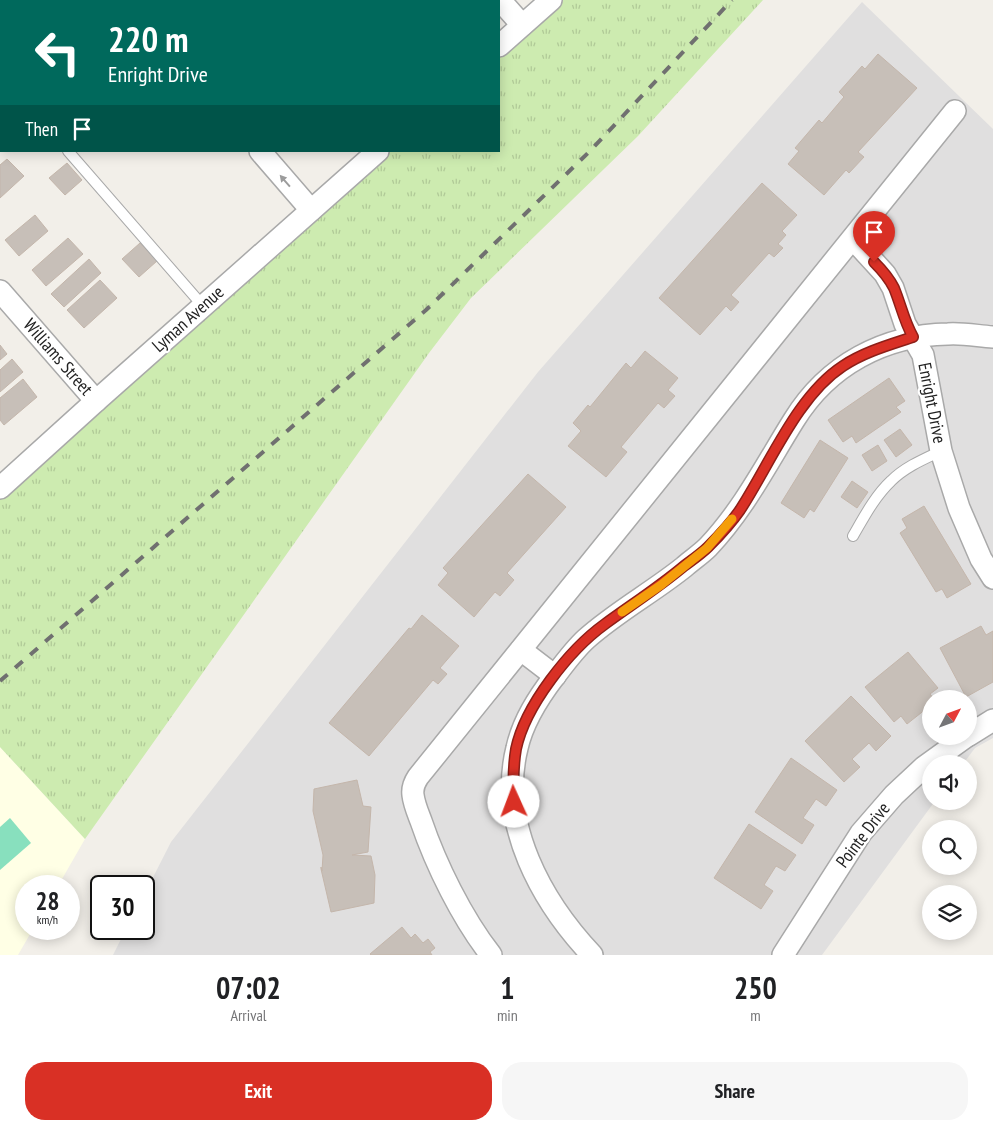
<!DOCTYPE html>
<html lang="en">
<head>
<meta charset="utf-8">
<style>
  :root { --surface:#fff; --page:#f6f6f6; --text:#202124; --muted:#757577; --accent:#d93025 }
  body { margin:0; font-family:"PT Sans Narrow",sans-serif; background:var(--page); color:var(--text); height:100vh; display:flex; flex-direction:column; font-size:19px; white-space:nowrap }
  * { box-sizing:border-box; margin:0 }
  p { font-size:16px; color:var(--muted) }
  .icon { flex:none; width:28px; height:28px; fill:none; stroke:currentColor; stroke-width:2; stroke-linecap:round; stroke-linejoin:round }
  .map { position:relative; height:955px; overflow:hidden }
  .side { display:flex; flex-direction:column; background:var(--surface); flex:1 }
  .side>* { flex:none }
  .banner { position:absolute; left:0px; top:0px; width:500px; height:152px; box-shadow:0 2px 12px #0003; background:#00695c; color:#fff; overflow:hidden }
  .needle { width:32px; rotate:49deg }
  .tools { position:absolute; left:922px; top:690px; display:grid; gap:10px }
  .tools a { display:grid; place-items:center; width:55px; height:55px; border-radius:50%; background:var(--surface); box-shadow:0 2px 12px #0003; font-size:25px }
  .speed { position:absolute; left:15px; top:875px; display:flex; gap:10px; font-size:25px; font-weight:700; text-align:center }
  .speed>* { display:grid; place-content:center; width:65px; height:65px; border-radius:50%; background:var(--surface); box-shadow:0 2px 12px #0003; line-height:1 }
  .speed small { font-size:12px; font-weight:400 }
  .speed .limit { border:2px solid #111; border-radius:8px; background:#fff; color:#111 }
  .pin { position:absolute; display:grid; place-items:center; width:42px; height:42px; color:#fff; margin:-51px -21px; border-radius:50% 50% 50% 0; rotate:-45deg; box-shadow:0 0 5px #0007 }
  .pin .icon { rotate:45deg }
  .me { position:absolute; width:55px; margin:-28px; rotate:358deg; stroke-linejoin:round; filter:drop-shadow(0 0 4px #0008) }
  .turn { display:flex; align-items:center; gap:18px; height:105px; padding:0 25px; font-size:22px }
  .turn .icon { width:65px; height:65px; stroke-width:2.5 }
  .turn b { display:block; font-size:35px; line-height:42px }
  .then { display:flex; align-items:center; height:48px; padding:0 25px; background:#0003; gap:10px; font-size:19px }
  .eta { display:flex; justify-content:space-evenly; align-items:center; height:85px; text-align:center }
  .eta b { font-size:30px; font-weight:700; line-height:35px }
  .action { display:flex; gap:10px; margin-top:auto; padding:10px 25px }
  .action a { flex:1; height:58px; border-radius:20px; background:var(--accent); color:#fff; font-size:20px; font-weight:700; line-height:58px; text-align:center }
  .action a+a { background:var(--page); color:var(--text) }
  .map>svg:first-child { display:block }
  .residential { fill:#e0dfdf; fill-rule:evenodd }
  .education { fill:#ffffe5 }
  .grass { fill:url(#grass-tufts) }
  .pitch { fill:#88e0be }
  .building { fill:#c7bfb8; stroke:#c4b6ab }
  .lines { fill:none; stroke-linecap:round; stroke-linejoin:round }
  .service-casing { stroke:#a9a9a9; stroke-width:12 }
  .minor-casing { stroke:#a9a9a9; stroke-width:24 }
  .service { stroke:#fff; stroke-width:10 }
  .minor { stroke:#fff; stroke-width:21 }
  .rail { stroke:#707070; stroke-width:4; stroke-dasharray:10 10; stroke-linecap:butt }
  .oneway { fill:#9c9c9c }
  .route-casing { stroke:#8d1f18; stroke-width:12 }
  .route { stroke:#d93025; stroke-width:9 }
  .slow { stroke:#f59e0b; stroke-width:9 }
  .labels { text-anchor:middle; stroke-width:4.5; stroke-linejoin:round; paint-order:stroke }
  .street-label { font-size:18px; fill:#222; stroke:#fff }
</style>
</head>
<body>
<div class="map">
<svg width="993" height="955" viewBox="0 0 993 955">
  <defs>
    <pattern id="grass-tufts" width="24" height="20" patternUnits="userSpaceOnUse" patternTransform="scale(1.25)"><rect width="24" height="20" fill="#cdebb0"/><path d="M3 7l-1-3M5 7V3M7 7l1-3M15 17l-1-3M17 17v-4M19 17l1-3" fill="none" stroke="#b0c997"/></pattern>
  </defs>
  <rect width="100%" height="100%" fill="#f2efe9"/>
  <path class="residential" d="M862,2l131,127v609l-18,10 -12,16h-32v37h4l-113,154h-709l13,-26h18v-34l27,-53 367,-470zM931,699h38v37h-38z"/>
  <path class="education" d="M0,747l85,92 -27,47h-32v43h7l-15,26h-18z"/>
  <path class="grass" d="M553,0h210l-125,136 -167,162 -42,55 -344,486 -85,-92v-258l382,-338h117v-103z"/>
  <path class="pitch" d="M10,818l21,25 -31,27v-43z"/>
  <g class="building">
    <path d="M878,54l39,34 -59,64 6,5 -15,16 -3,-3 -22,25 -36,-31 11,-13 -4,-3 24,-28 3,3 22,-26 -5,-5 23,-26 3,3z"/>
    <path d="M7,159l17,17 -24,22v-33z"/>
    <path d="M67,163l15,17 -17,15 -16,-17z"/>
    <path d="M762,183l35,32 -15,16 4,4 -8,9 5,4 -9,9 -5,-4 -38,42 8,7 -8,9 -5,-5 -26,29 -41,-37z"/>
    <path d="M35,215l13,16 -29,25 -14,-16z"/>
    <path d="M68,238l15,16 -37,32 -14,-16z"/>
    <path d="M140,243l17,18 -18,16 -17,-18z"/>
    <path d="M89,259l12,14 -37,34 -13,-13z"/>
    <path d="M100,280l17,18 -33,30 -17,-18z"/>
    <path d="M0,345l7,9 -7,6z"/>
    <path d="M645,351l33,27 -10,12 7,6 -11,12 -6,-5 -37,44 6,5 -21,25 -38,-31 13,-15 -8,-8 15,-18 2,2 36,-44 5,5z"/>
    <path d="M12,359l11,13 -23,20v-22z"/>
    <path d="M889,378l16,23 -9,6 5,5 -45,31 -4,-7 -9,6 -15,-22z"/>
    <path d="M23,379l14,18 -33,28 -4,-5v-22z"/>
    <path d="M900,429l12,16 -16,12 -12,-17z"/>
    <path d="M820,440l28,18 -34,54 -4,-3 -6,9 -23,-15z"/>
    <path d="M878,445l9,16 -15,10 -10,-16z"/>
    <path d="M528,474l38,33 -59,66 7,7 -14,16 -5,-4 -21,25 -36,-32 10,-12 -5,-5z"/>
    <path d="M852,481l16,11 -11,16 -16,-11z"/>
    <path d="M924,506l47,78 -24,14 -5,-9 -6,3 -36,-59 7,-5 -5,-9z"/>
    <path d="M422,615l37,31 -19,22 7,6 -9,10 -5,-4 -64,76 -40,-33 80,-95 2,1z"/>
    <path d="M981,626l5,9 7,-4v51l-27,15 -26,-49z"/>
    <path d="M908,652l30,36 -8,6 4,5h-3v6l-24,19 -6,-8 -7,6 -29,-35z"/>
    <path d="M851,696l40,40 -15,15 -7,-8 -17,16 8,8 -16,15 -39,-41z"/>
    <path d="M791,758l46,32 -11,16 -10,-7 -13,19 11,7 -12,19 -47,-32z"/>
    <path d="M357,780l6,26 8,1 -3,45 -16,3 19,1 4,19 -1,28 -43,9 -10,-43v-2l1,4 1,-16 -10,-44 1,-22z"/>
    <path d="M749,824l47,31 -11,16 -9,-5 -12,19 9,6 -12,18 -47,-31z"/>
    <path d="M402,927l9,11 4,-4 8,9 5,-4 7,9 -5,4 2,3h-61l-1,-1z"/>
  </g>
  <g class="lines">
    <defs>
      <g id="service">
        <path d="M311,0l1,1"/>
        <path d="M0,73l1,1"/>
        <path d="M68,151l135,155"/>
        <path d="M853,536c11,-19 22,-40 38,-55 14,-14 33,-22 50,-30"/>
      </g>
      <g id="minor">
        <path d="M128,0l1,1"/>
        <path d="M500,0l22,25"/>
        <path d="M499,46l52,-46"/>
        <path d="M260,151l51,59"/>
        <path d="M853,239l32,35 8,14 12,36 18,31 18,96 18,57 22,51 12,19"/>
        <path d="M0,291l96,110"/>
        <path d="M0,488l96,-87 282,-250"/>
        <path d="M521,650l34,26"/>
        <path d="M969,735l24,-15"/>
        <path d="M491,955c-29,-37 -55,-90 -70,-134 -3,-8 -7,-17 -8,-26 -1,-7 1,-12 5,-18l537,-666"/>
        <path d="M592,955c-50,-53 -94,-131 -75,-207 6,-27 21,-50 37,-71 10,-13 20,-27 32,-38 30,-27 67,-47 98,-72 8,-7 17,-13 24,-20 36,-38 59,-84 86,-127 34,-55 90,-85 154,-86 15,-1 30,2 45,3"/>
        <path d="M783,955l78,-122 33,-38 30,-28 43,-31"/>
      </g>
    </defs>
    <use href="#service" class="service-casing"/>
    <use href="#minor" class="minor-casing"/>
    <use href="#service" class="service"/>
    <use href="#minor" class="minor"/>
    <path class="rail" d="M0,681l426,-371 164,-159 142,-151"/>
  </g>
  <defs><path id="oneway-solid" d="M-6-.8H1V-3.2L6.5 0L1 3.2V.8H-6Z" transform="scale(1.25)"/></defs>
  <use class="oneway" href="#oneway-solid" transform="translate(285 181) rotate(-131)"/>
  <g class="lines">
    <defs>
      <path id="route" d="M514,802c-1,-18 -1,-35 2,-53 9,-43 53,-99 89,-125 26,-19 54,-37 79,-58 8,-6 17,-12 24,-19 11,-11 23,-24 32,-37 30,-46 57,-114 103,-144 21,-14 46,-21 70,-29 -9,-16 -12,-32 -19,-49 -5,-10 -12,-18 -20,-26"/>
    </defs>
    <use href="#route" class="route-casing"/>
    <use href="#route" class="route"/>
    <path class="slow" d="M622,612l39,-27 46,-37 25,-29"/>
  </g>
  <g class="labels">
    <g class="street-label">
      <text transform="translate(188 319) rotate(-42)" y="6">Lyman Avenue</text>
      <text transform="translate(58 357) rotate(49)" y="6">Williams Street</text>
      <text transform="translate(932 403) rotate(79)" y="6">Enright Drive</text>
      <text transform="translate(863 835) rotate(-53)" y="6">Pointe Drive</text>
    </g>
  </g>
</svg>
<div class="tools">
<a><svg class="needle" viewBox="-14 -14 28 28"><path d="M0-13l5 13h-10z" fill="#e53935"/><path d="M0 13l5-13h-10z" fill="#757577"/></svg></a>
<a><svg class="icon" aria-label="sound" viewBox="0 0 24 24"><path d="M4 9h4l5-4v14l-5-4H4zM17 9q2 3 0 6"/></svg></a>
<a><svg class="icon" aria-label="search" viewBox="0 0 24 24"><circle cx="10" cy="10" r="6"/><path d="M15 15l6 6"/></svg></a>
<a><svg class="icon" aria-label="layers" viewBox="0 0 24 24"><path d="M12 4l9 5-9 5-9-5zM3 14l9 5 9-5"/></svg></a>
</div>
<div class="speed"><div>28<small>km/h</small></div><div class="limit">30</div></div>
<div class="pin" style="left:874px;top:262px;background:#d93025"><svg class="icon" aria-label="arrive" viewBox="0 0 24 24"><path d="M6 21V4h12l-3 4 3 4H6"/></svg></div>
<svg class="me" style="left:514px;top:802px" viewBox="-20 -20 40 40"><circle r="19" fill="#fff"/><path d="M0-13L10 11 0 6-10 11z" fill="#d93025"/></svg>
<div class="banner">
<div class="turn"><svg class="icon" aria-label="left" viewBox="0 0 24 24"><path d="M17 20v-9H6M10 6l-5 5 5 5"/></svg><div><b>220 m</b>Enright Drive</div></div>
<div class="then">Then<svg class="icon" aria-label="arrive" viewBox="0 0 24 24"><path d="M6 21V4h12l-3 4 3 4H6"/></svg></div>
</div>
</div>
<section class="side">
<div class="eta">
<div><b>07:02</b><p>Arrival</p></div>
<div><b>1</b><p>min</p></div>
<div><b>250</b><p>m</p></div>
</div>
<div class="action"><a>Exit</a><a>Share</a></div>
</section>
</body>
</html>
